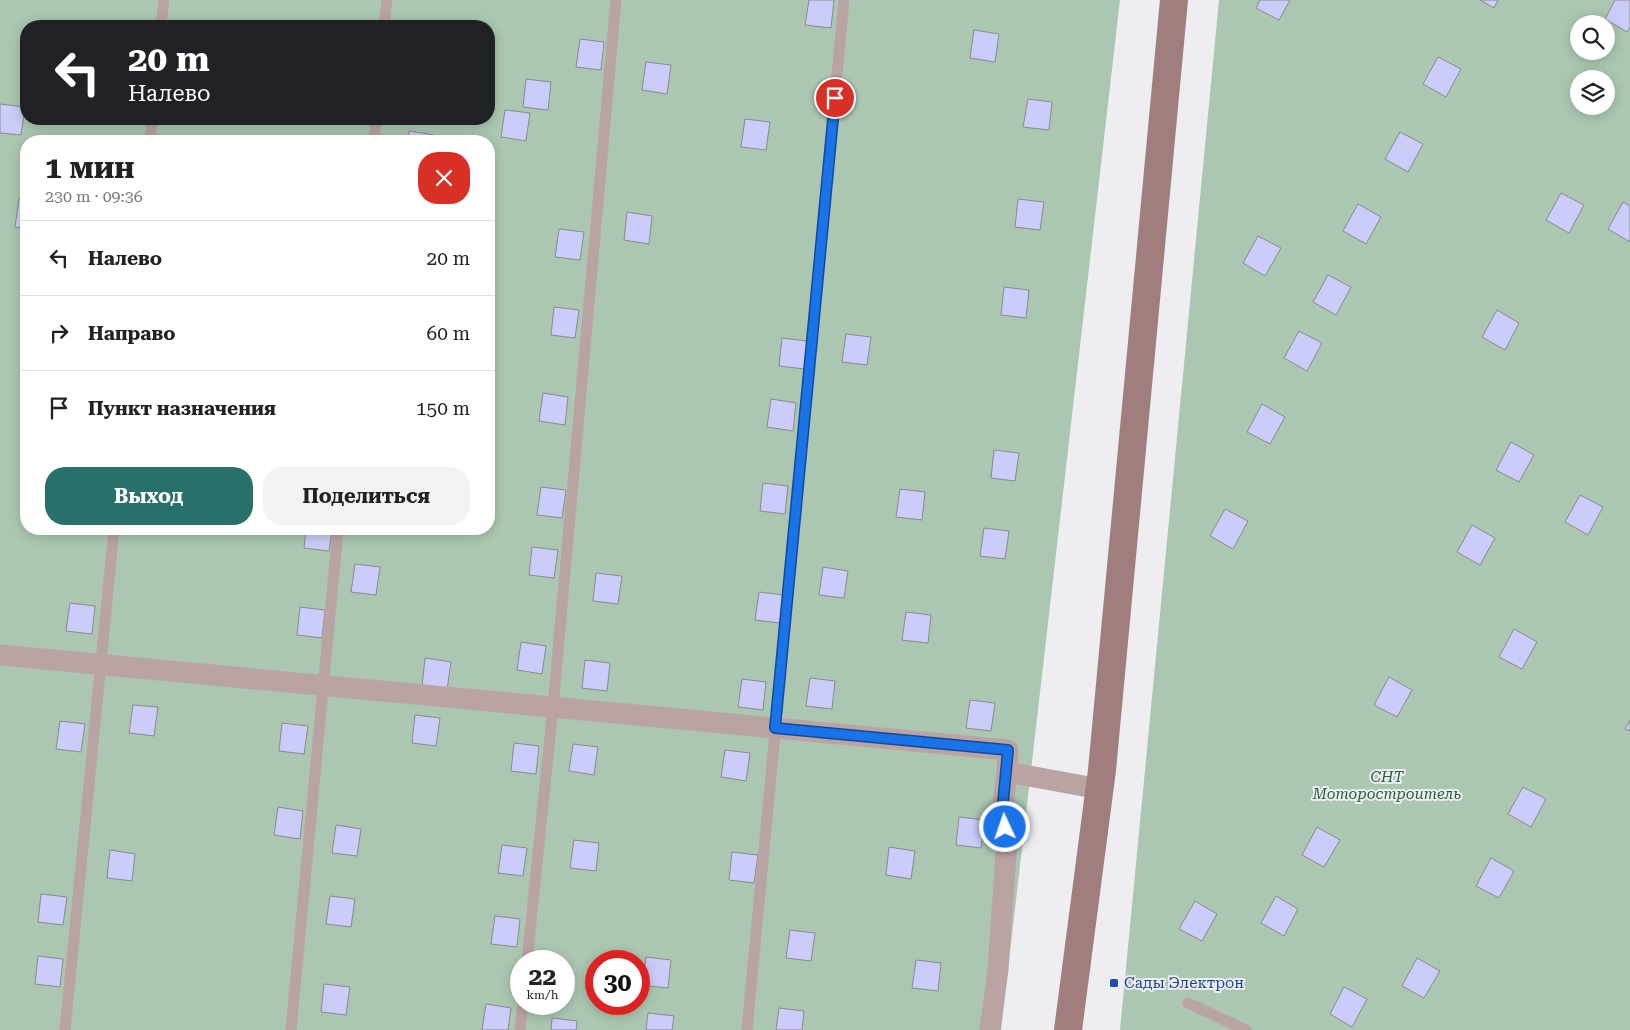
<!DOCTYPE html>
<html lang="ru">
<head>
<meta charset="utf-8">
<style>
  :root { --surface:#fff; --page:#f2f2f2; --text:#222; --muted:#767676; --line:#e0e0e0; --accent:#28716a }
  body { margin:0; font-family:"Roboto Serif",serif; background:var(--page); color:var(--text); height:100vh; display:flex; flex-direction:column; font-size:19px; white-space:nowrap }
  * { box-sizing:border-box; margin:0 }
  p { font-size:16px; color:var(--muted) }
  .icon { flex:none; width:28px; height:28px; fill:none; stroke:currentColor; stroke-width:2; stroke-linecap:round; stroke-linejoin:round }
  .map { position:relative; flex:1; overflow:hidden }
  .panel { position:absolute; left:20px; top:135px; width:475px; height:400px; display:flex; flex-direction:column; background:var(--surface); border-radius:20px; box-shadow:0 2px 12px #0003 }
  .panel>* { flex:none }
  .guide { position:absolute; left:20px; top:20px; width:475px; height:105px; border-radius:20px; box-shadow:0 2px 12px #0003; background:#202124; color:#fff; overflow:hidden }
  .controls { position:absolute; left:1570px; top:15px; display:grid; gap:10px }
  .controls a { display:grid; place-items:center; width:45px; height:45px; border-radius:50%; background:var(--surface); box-shadow:0 2px 12px #0003; font-size:25px }
  .speed { position:absolute; left:510px; top:950px; display:flex; gap:10px; font-size:25px; font-weight:700; text-align:center }
  .speed>* { display:grid; place-content:center; width:65px; height:65px; border-radius:50%; background:var(--surface); box-shadow:0 2px 12px #0003; line-height:1 }
  .speed small { font-size:12px; font-weight:400 }
  .speed .limit { border:8px solid #d22; background:#fff; color:#111 }
  .pin { position:absolute; display:grid; place-items:center; width:42px; height:42px; color:#fff; margin:-21px; border:2px solid #fff; border-radius:50%; box-shadow:0 1px 5px #0007 }
  .me { position:absolute; width:55px; margin:-28px; rotate:357deg; stroke-linejoin:round; filter:drop-shadow(0 0 4px #0008) }
  .turn { display:flex; align-items:center; gap:18px; height:105px; padding:0 25px; font-size:22px }
  .turn .icon { width:65px; height:65px; stroke-width:2.5 }
  .turn b { display:block; font-size:35px; line-height:42px }
  .round { display:grid; place-items:center; flex:none; width:52px; height:52px; border-radius:20px; background:var(--page) }
  .overview { display:flex; align-items:center; justify-content:space-between; height:85px; padding:0 25px }
  h1 { font-size:30px; font-weight:700; line-height:38px }
  .primary-button { display:flex; gap:10px; margin-top:auto; padding:10px 25px }
  .primary-button a { flex:1; height:58px; border-radius:20px; background:var(--accent); color:#fff; font-size:20px; font-weight:700; line-height:58px; text-align:center }
  .primary-button a+a { background:var(--page); color:var(--text) }
  ul { padding:0; list-style:none }
  li { display:flex; align-items:center; gap:15px; height:75px; padding:0 25px; border-top:1px solid var(--line) }
  li div { flex:1 }
  li b { display:block; font-size:19px }
  li em { font-style:normal }
  .map>svg:first-child { display:block }
  .green { fill:#abc7b1; fill-rule:evenodd }
  .building { fill:#cbccf9; stroke:#89898c }
  .lines { fill:none; stroke-linecap:round; stroke-linejoin:round }
  .lane { stroke:#baa3a3; stroke-width:11 }
  .street { stroke:#baa3a3; stroke-width:21 }
  .secondary { stroke:#a07e7e; stroke-width:28 }
  .route-casing { stroke:#114b97; stroke-width:12 }
  .route { stroke:#1a73e8; stroke-width:9 }
  .transit-dot { fill:#1a4fb4; stroke:#eeeef2; stroke-width:2 }
  .labels { text-anchor:middle; stroke-width:4; stroke-linejoin:round; paint-order:stroke }
  .park-label { font-size:15px; font-style:italic; fill:#216038; stroke:#eeeef2 }
  .transit-label { font-size:15px; fill:#164399; stroke:#eeeef2; text-anchor:start }
</style>
</head>
<body>
<div class="map">
<svg width="1630" height="1030" viewBox="0 0 1630 1030">
  <rect width="100%" height="100%" fill="#eeeef2"/>
  <g class="green">
    <path d="M0,0h1120l-119,1030h-1001zM26,26h463v93h-463zM26,141h463v388h-463zM521,961h43v43h-43zM596,961h43v43h-43z"/>
    <path d="M1219,0h411v1030h-510zM1579,24h27v27h-27zM1579,79h27v27h-27z"/>
  </g>
  <g class="building">
    <path d="M809,0h25l-3,28 -26,-3z"/>
    <path d="M1260,0h30l-11,20 -23,-12z"/>
    <path d="M1480,0h18l-4,8z"/>
    <path d="M1615,0h15v27l-3,5 -22,-13z"/>
    <path d="M974,30l25,4 -4,28 -25,-4z"/>
    <path d="M580,39l24,3 -3,28 -25,-3z"/>
    <path d="M1438,57l23,12 -15,28 -23,-13z"/>
    <path d="M646,62l25,3 -4,29 -25,-4z"/>
    <path d="M526,79l25,3 -3,28 -25,-3z"/>
    <path d="M1028,99l24,3 -3,28 -26,-3z"/>
    <path d="M0,104l25,3 -4,28 -21,-2z"/>
    <path d="M505,110l25,3 -4,28 -25,-4z"/>
    <path d="M745,119l25,3 -4,28 -25,-3z"/>
    <path d="M409,131l25,4 -1,6h-25z"/>
    <path d="M1400,132l23,12 -15,28 -23,-13z"/>
    <path d="M1561,193l23,12 -15,28 -23,-13z"/>
    <path d="M19,199l7,1v29l-11,-2z"/>
    <path d="M1018,199l26,3 -4,28 -25,-3z"/>
    <path d="M1623,202l7,4v36l-22,-13z"/>
    <path d="M1358,204l23,13 -15,27 -23,-13z"/>
    <path d="M627,212l25,4 -3,28 -25,-4z"/>
    <path d="M559,229l25,3 -4,28 -25,-3z"/>
    <path d="M1258,236l23,12 -16,28 -22,-13z"/>
    <path d="M1328,275l23,12 -15,28 -23,-13z"/>
    <path d="M1004,287l25,3 -3,28 -25,-3z"/>
    <path d="M554,307l25,3 -4,28 -24,-3z"/>
    <path d="M1497,310l22,13 -14,27 -23,-13z"/>
    <path d="M1299,331l23,12 -15,28 -23,-13z"/>
    <path d="M846,334l25,3 -4,28 -25,-3z"/>
    <path d="M782,338l25,3 -3,28 -25,-3z"/>
    <path d="M543,393l25,4 -3,28 -26,-4z"/>
    <path d="M771,399l25,4 -3,28 -26,-4z"/>
    <path d="M1262,404l23,13 -15,27 -23,-12z"/>
    <path d="M1511,442l23,13 -15,27 -23,-12z"/>
    <path d="M994,450l25,3 -4,28 -24,-3z"/>
    <path d="M763,483l25,3 -3,28 -25,-3z"/>
    <path d="M541,487l25,3 -4,28 -25,-3z"/>
    <path d="M900,489l25,3 -3,28 -26,-3z"/>
    <path d="M1580,495l23,12 -15,28 -23,-13z"/>
    <path d="M1225,509l23,12 -15,28 -23,-13z"/>
    <path d="M1472,525l23,13 -15,27 -23,-13z"/>
    <path d="M984,528l25,3 -4,28 -25,-3z"/>
    <path d="M306,529h26l-3,22 -25,-3z"/>
    <path d="M532,547l26,3 -4,28 -25,-3z"/>
    <path d="M355,564l25,3 -4,28 -25,-3z"/>
    <path d="M823,567l25,4 -4,27 -25,-3z"/>
    <path d="M596,573l26,3 -4,28 -25,-3z"/>
    <path d="M759,592l25,3 -4,28 -25,-3z"/>
    <path d="M70,603l25,3 -3,28 -26,-3z"/>
    <path d="M300,607l25,3 -3,28 -25,-3z"/>
    <path d="M906,612l25,3 -3,28 -26,-3z"/>
    <path d="M1514,629l23,13 -15,27 -23,-12z"/>
    <path d="M521,642l25,4 -4,28 -25,-4z"/>
    <path d="M425,658l26,4 -4,28 -25,-4z"/>
    <path d="M585,660l25,3 -3,28 -25,-3z"/>
    <path d="M1389,677l23,13 -15,27 -23,-12z"/>
    <path d="M810,678l25,3 -3,28 -26,-3z"/>
    <path d="M742,679l24,3 -3,28 -25,-3z"/>
    <path d="M970,700l25,3 -4,28 -25,-3z"/>
    <path d="M133,705l25,2 -4,29 -25,-3z"/>
    <path d="M415,715l25,3 -4,28 -24,-3z"/>
    <path d="M1630,720v11l-5,-2z"/>
    <path d="M60,721l25,3 -4,28 -25,-3z"/>
    <path d="M282,723l26,3 -4,28 -25,-3z"/>
    <path d="M514,743l25,3 -3,28 -25,-3z"/>
    <path d="M573,744l25,3 -4,28 -25,-4z"/>
    <path d="M725,750l25,3 -4,28 -25,-4z"/>
    <path d="M1523,787l23,12 -15,28 -23,-13z"/>
    <path d="M278,807l25,4 -3,28 -26,-4z"/>
    <path d="M959,817l26,3 -4,28 -25,-3z"/>
    <path d="M336,825l25,4 -4,27 -25,-3z"/>
    <path d="M1317,827l23,13 -16,27 -22,-12z"/>
    <path d="M574,840l25,3 -3,28 -26,-3z"/>
    <path d="M502,845l25,3 -4,28 -25,-3z"/>
    <path d="M889,847l26,4 -4,28 -25,-4z"/>
    <path d="M110,850l25,4 -3,27 -25,-3z"/>
    <path d="M732,852l26,3 -4,28 -25,-3z"/>
    <path d="M1491,858l23,13 -15,27 -23,-12z"/>
    <path d="M41,894l26,3 -4,28 -25,-3z"/>
    <path d="M330,896l25,3 -4,28 -25,-3z"/>
    <path d="M1276,896l22,13 -14,27 -23,-13z"/>
    <path d="M1195,901l22,13 -15,27 -23,-12z"/>
    <path d="M495,916l25,3 -3,28 -26,-3z"/>
    <path d="M790,930l25,3 -4,28 -25,-3z"/>
    <path d="M38,956l25,3 -3,28 -25,-3z"/>
    <path d="M646,957l25,3 -3,28 -26,-3z"/>
    <path d="M1417,958l23,13 -16,27 -22,-12z"/>
    <path d="M916,960l25,3 -3,28 -26,-3z"/>
    <path d="M324,984l26,3 -4,28 -25,-3z"/>
    <path d="M1344,987l23,12 -15,28 -22,-13z"/>
    <path d="M486,1004l25,4 -3,22h-26z"/>
    <path d="M779,1008l25,3 -2,19h-26z"/>
    <path d="M648,1013l26,3 -2,14h-26z"/>
    <path d="M552,1018l25,3 -1,9h-25z"/>
  </g>
  <g class="lines">
    <g class="lane">
      <path d="M161,26l3,-26"/>
      <path d="M384,26l3,-26"/>
      <path d="M150,141l2,-22"/>
      <path d="M374,141l2,-22"/>
      <path d="M527,961l26,-254 63,-707"/>
      <path d="M1188,1003l58,27"/>
      <path d="M65,1030l49,-501"/>
      <path d="M291,1030l47,-501"/>
      <path d="M520,1030l3,-26"/>
      <path d="M747,1030l97,-1030"/>
    </g>
    <g class="street">
      <path d="M0,655l1008,95 -1,22 93,17"/>
      <path d="M990,1030l8,-61 9,-129 -5,-27 5,-41"/>
    </g>
    <path class="secondary" d="M1068,1030l34,-260 72,-770"/>
  </g>
  <g class="lines">
    <defs>
      <path id="route" d="M835,98l-60,630 233,22 -6,63 3,14"/>
    </defs>
    <use href="#route" class="route-casing"/>
    <use href="#route" class="route"/>
  </g>
  <rect class="transit-dot" x="1109" y="978" width="10" height="10" rx="2.5"/>
  <g class="labels">
    <g class="park-label">
      <text x="1387" y="782">СНТ<tspan x="1387" dy="17">Моторостроитель</tspan></text>
    </g>
    <g class="transit-label">
      <text x="1124" y="988">Сады Электрон</text>
    </g>
  </g>
</svg>
<div class="controls">
<a><svg class="icon" aria-label="search" viewBox="0 0 24 24"><circle cx="10" cy="10" r="6"/><path d="M15 15l6 6"/></svg></a>
<a><svg class="icon" aria-label="layers" viewBox="0 0 24 24"><path d="M12 4l9 5-9 5-9-5zM3 14l9 5 9-5"/></svg></a>
</div>
<div class="speed"><div>22<small>km/h</small></div><div class="limit">30</div></div>
<div class="pin" style="left:835px;top:98px;background:#d93025"><svg class="icon" aria-label="arrive" viewBox="0 0 24 24"><path d="M6 21V4h12l-3 4 3 4H6"/></svg></div>
<svg class="me" style="left:1005px;top:827px" viewBox="-20 -20 40 40"><circle r="17" fill="#1a73e8" stroke="#fff" stroke-width="3"/><path d="M0-11L8 9 0 5-8 9z" fill="#fff"/></svg>
<div class="guide">
<div class="turn"><svg class="icon" aria-label="left" viewBox="0 0 24 24"><path d="M17 20v-9H6M10 6l-5 5 5 5"/></svg><div><b>20 m</b>Налево</div></div>
</div>
<section class="panel">
<div class="overview"><div><h1>1 мин</h1><p>230 m · 09:36</p></div><a class="round" style="background:#d93025;color:#fff"><svg class="icon" aria-label="close" viewBox="0 0 24 24"><path d="M6 6l12 12M18 6L6 18"/></svg></a></div>
<ul>
<li><svg class="icon" aria-label="left" viewBox="0 0 24 24"><path d="M17 20v-9H6M10 6l-5 5 5 5"/></svg><div><b>Налево</b></div><em>20 m</em></li>
<li><svg class="icon" aria-label="right" viewBox="0 0 24 24"><path d="M7 20v-9h11M14 6l5 5-5 5"/></svg><div><b>Направо</b></div><em>60 m</em></li>
<li><svg class="icon" aria-label="arrive" viewBox="0 0 24 24"><path d="M6 21V4h12l-3 4 3 4H6"/></svg><div><b>Пункт назначения</b></div><em>150 m</em></li>
</ul>
<div class="primary-button"><a>Выход</a><a>Поделиться</a></div>
</section>
</div>
</body>
</html>
